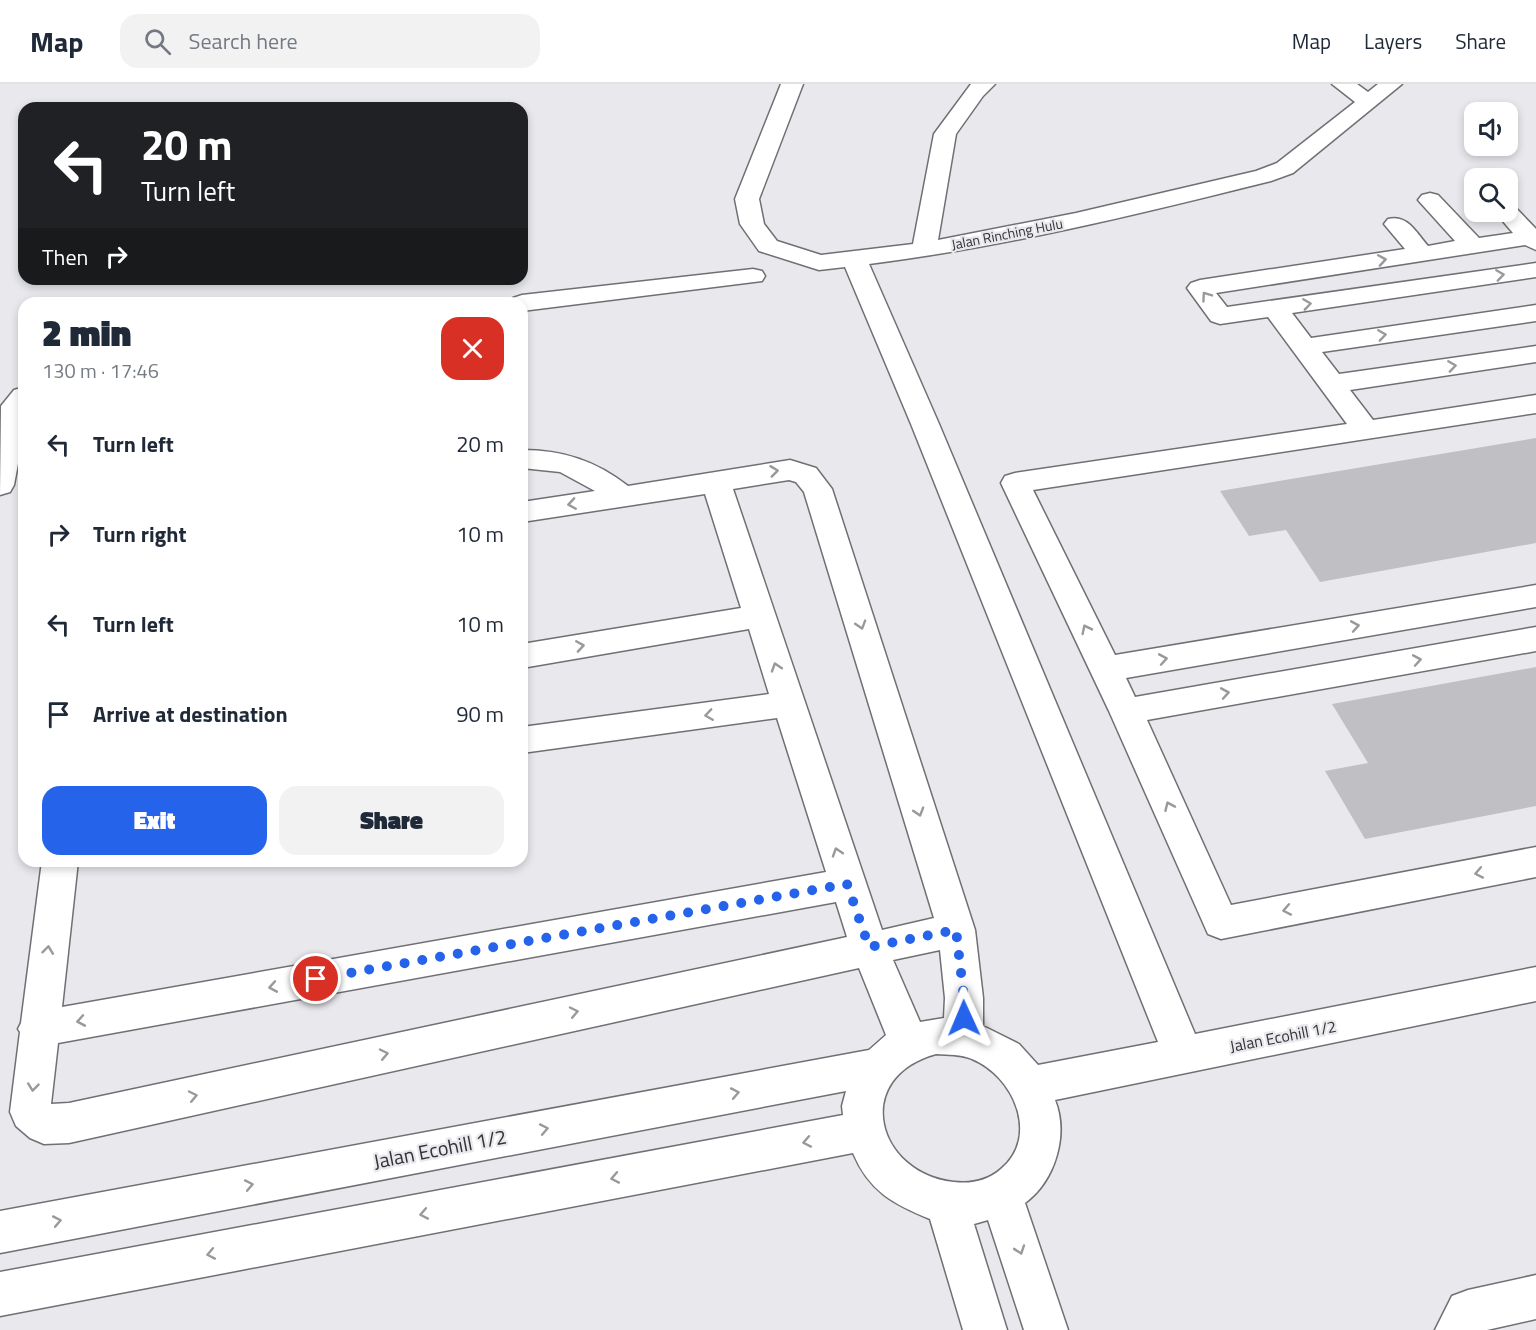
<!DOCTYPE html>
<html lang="en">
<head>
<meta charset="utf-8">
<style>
  :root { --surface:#fff; --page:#f2f2f3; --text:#1f2937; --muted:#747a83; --line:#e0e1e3; --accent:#2563eb }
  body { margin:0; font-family:"Titillium Web",sans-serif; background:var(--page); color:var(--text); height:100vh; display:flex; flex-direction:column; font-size:22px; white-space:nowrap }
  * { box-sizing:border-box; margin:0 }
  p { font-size:20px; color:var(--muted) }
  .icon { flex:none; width:33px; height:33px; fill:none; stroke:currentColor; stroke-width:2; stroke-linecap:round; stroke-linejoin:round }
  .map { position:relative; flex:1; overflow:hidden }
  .sheet { position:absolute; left:18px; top:213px; width:510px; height:570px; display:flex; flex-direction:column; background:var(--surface); border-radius:18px; box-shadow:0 3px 9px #0003 }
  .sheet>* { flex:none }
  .guide { position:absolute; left:18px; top:18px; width:510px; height:183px; border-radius:18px; box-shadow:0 3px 9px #0003; background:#202124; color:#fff; overflow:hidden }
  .controls { position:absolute; left:1464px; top:18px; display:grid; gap:12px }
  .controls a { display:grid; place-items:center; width:54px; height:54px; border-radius:12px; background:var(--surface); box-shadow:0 3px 9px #0003; font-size:30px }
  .pin { position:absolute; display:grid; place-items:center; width:51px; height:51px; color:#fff; margin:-26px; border:3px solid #fff; border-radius:50%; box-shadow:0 2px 6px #0007 }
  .me { position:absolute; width:66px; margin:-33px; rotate:359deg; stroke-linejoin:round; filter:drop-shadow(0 0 4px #0008) }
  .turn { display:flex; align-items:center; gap:21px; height:126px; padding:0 24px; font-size:27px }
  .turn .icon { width:78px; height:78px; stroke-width:2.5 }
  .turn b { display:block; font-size:42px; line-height:51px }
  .then { display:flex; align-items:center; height:57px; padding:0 24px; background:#0003; gap:12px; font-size:22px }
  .round { display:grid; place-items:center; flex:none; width:63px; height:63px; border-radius:18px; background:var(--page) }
  .headline { display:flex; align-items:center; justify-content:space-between; height:102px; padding:0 24px }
  h1 { font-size:36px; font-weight:800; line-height:45px }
  .button { display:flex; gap:12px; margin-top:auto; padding:12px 24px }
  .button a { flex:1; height:69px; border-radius:18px; background:var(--accent); color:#fff; font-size:24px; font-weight:800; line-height:69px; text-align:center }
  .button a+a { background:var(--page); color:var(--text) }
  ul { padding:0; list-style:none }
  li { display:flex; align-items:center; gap:18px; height:90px; padding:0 24px }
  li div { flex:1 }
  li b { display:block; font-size:22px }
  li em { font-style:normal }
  header { display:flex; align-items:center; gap:36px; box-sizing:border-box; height:84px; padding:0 30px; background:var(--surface); border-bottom:2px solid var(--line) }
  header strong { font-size:28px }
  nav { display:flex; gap:33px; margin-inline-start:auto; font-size:21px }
  .search { width:420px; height:54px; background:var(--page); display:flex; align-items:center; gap:15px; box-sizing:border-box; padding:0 21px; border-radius:18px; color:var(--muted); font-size:22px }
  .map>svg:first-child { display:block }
  .building { fill:#c0bfc4 }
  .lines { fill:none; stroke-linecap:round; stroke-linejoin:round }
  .minor-casing { stroke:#707074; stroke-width:3 }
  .minor { fill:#fff; fill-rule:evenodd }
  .oneway { stroke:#9a999a }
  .route { stroke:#2563eb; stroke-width:10; stroke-dasharray:0 18 }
  .labels { text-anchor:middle; stroke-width:4.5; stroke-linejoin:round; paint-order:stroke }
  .far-street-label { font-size:14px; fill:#343335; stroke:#e8e8ed }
  .street-label { font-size:16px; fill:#343335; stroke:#e8e8ed }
  .near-street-label { font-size:20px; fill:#343335; stroke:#e8e8ed }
</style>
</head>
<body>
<header>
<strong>Map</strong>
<div class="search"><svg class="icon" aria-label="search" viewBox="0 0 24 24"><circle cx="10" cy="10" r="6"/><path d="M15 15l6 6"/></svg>Search here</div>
<nav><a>Map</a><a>Layers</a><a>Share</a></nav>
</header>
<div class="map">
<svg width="1536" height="1246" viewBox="0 0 1536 1246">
  <rect width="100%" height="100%" fill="#e8e8ed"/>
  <g class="building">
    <path d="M1536,354v105l-216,39 -34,-52 -37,6 -29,-45z"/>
    <path d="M1536,583v139l-171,33 -40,-68 43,-8 -36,-59z"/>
  </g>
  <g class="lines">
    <defs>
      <g id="minor">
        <path d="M781,0h22l-44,115 5,25 13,17 44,14 92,-11 21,-110 37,-50h24l-12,12 -27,38 -18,106 138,-27 180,-42 21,-8 78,-61 -23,-18h25l11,8 10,-8h24l-109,89 -22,8c-132,33 -267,66 -402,83l70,160 256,610 341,-67v34l-481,99c14,35 0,81 -30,103l43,127h-44l-36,-110 -14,4 33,106h-44l-33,-111c-37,-15 -61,-28 -77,-66l-853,163v-44l843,-157 -1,-9 4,-15 -846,162v-42l869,-161 17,-15 -27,-67 -790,175 -25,1 -14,-6 -14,-12 -6,-14 10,-80 -2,-3 3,-6 21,-162h36l-16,146 764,-135 -49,-154 -255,35v-26l247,-33 -20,-65 -227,39v-24l219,-36 -36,-114 -183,28v-20l73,-11 -35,-19 -38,-4v-18c41,0 74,11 106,36l162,-26 26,8 16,21 143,441 8,68v28l36,18 19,21 120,-23 -247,-618 -66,-157 -26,3 -60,-19 -19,-27 -5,-25zM789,396l7,2 8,10 130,426 -52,12 -149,-441zM836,818l11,35 -778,166 -18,1 7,-61zM940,866l5,48 -1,20 -24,4 -27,-62zM936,970c12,1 25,0 36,5 42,17 68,78 29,110 -14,12 -29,15 -47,13 -77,-8 -104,-104 -18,-128z"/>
        <path d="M1430,109l8,2 41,43 34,-5 -18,-21h13v-7l7,2 21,22v21l-11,-5 -309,48 11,14 309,-44v14l-244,36 19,25 225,-33v16l-214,31 17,22 197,-28v16l-186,28 23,30 163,-25v18l-503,77 82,165 421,-70v22l-410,71 9,19 401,-70v24l-389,69 84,185 305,-58v30l-315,62 -13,-5 -99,-223 -108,-228 4,-7 10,-3 332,-49 -79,-107 -48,7 -9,-3 -24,-33 4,-5 9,-3 205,-31 -21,-25 4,-5c19,-5 28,13 40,27l27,-5 -37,-41 4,-5z"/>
        <path d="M753,185l9,2 3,5 -3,5 -240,30v-8h-13l4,-5 9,-3z"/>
        <path d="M24,303v45l-10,53 -4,7 -10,3 1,-89 13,-16z"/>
        <path d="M1536,1191v44l-49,11h-52l17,-34 16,-6z"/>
      </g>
    </defs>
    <use href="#minor" class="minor-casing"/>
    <use href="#minor" class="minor"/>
  </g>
  <defs><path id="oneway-chevron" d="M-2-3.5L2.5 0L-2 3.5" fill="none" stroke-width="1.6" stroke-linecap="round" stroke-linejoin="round" transform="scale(1.5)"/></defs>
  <g class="oneway">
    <use href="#oneway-chevron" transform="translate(1382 176) rotate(-9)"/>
    <use href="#oneway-chevron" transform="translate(1500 191) rotate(-8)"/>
    <use href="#oneway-chevron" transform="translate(1206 212) rotate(-125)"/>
    <use href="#oneway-chevron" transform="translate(1307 220) rotate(-8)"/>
    <use href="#oneway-chevron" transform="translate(1382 251) rotate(-8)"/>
    <use href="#oneway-chevron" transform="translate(1452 282) rotate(-8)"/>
    <use href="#oneway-chevron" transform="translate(774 387) rotate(-7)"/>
    <use href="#oneway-chevron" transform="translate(572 420) rotate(171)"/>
    <use href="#oneway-chevron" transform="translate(861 541) rotate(73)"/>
    <use href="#oneway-chevron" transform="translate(1355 542) rotate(-10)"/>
    <use href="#oneway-chevron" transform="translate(1086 545) rotate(-116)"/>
    <use href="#oneway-chevron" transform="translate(580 562) rotate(-9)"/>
    <use href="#oneway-chevron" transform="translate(1163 575) rotate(-10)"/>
    <use href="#oneway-chevron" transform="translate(1417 576) rotate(-10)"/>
    <use href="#oneway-chevron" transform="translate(776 583) rotate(-108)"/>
    <use href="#oneway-chevron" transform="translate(1225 609) rotate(-10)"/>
    <use href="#oneway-chevron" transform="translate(709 631) rotate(172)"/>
    <use href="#oneway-chevron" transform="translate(1169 722) rotate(-114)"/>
    <use href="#oneway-chevron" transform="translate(919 728) rotate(73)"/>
    <use href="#oneway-chevron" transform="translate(837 768) rotate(-108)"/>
    <use href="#oneway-chevron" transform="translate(1479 789) rotate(169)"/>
    <use href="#oneway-chevron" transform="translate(1287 826) rotate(169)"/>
    <use href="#oneway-chevron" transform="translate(48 866) rotate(-83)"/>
    <use href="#oneway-chevron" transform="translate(273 903) rotate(170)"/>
    <use href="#oneway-chevron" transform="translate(574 928) rotate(-12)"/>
    <use href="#oneway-chevron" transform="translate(81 937) rotate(170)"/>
    <use href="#oneway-chevron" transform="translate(384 970) rotate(-12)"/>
    <use href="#oneway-chevron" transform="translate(33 1003) rotate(96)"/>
    <use href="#oneway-chevron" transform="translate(735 1009) rotate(-11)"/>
    <use href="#oneway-chevron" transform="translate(193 1012) rotate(-12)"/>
    <use href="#oneway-chevron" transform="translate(544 1045) rotate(-11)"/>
    <use href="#oneway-chevron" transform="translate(807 1058) rotate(169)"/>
    <use href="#oneway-chevron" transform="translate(615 1094) rotate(169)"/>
    <use href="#oneway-chevron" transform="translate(249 1101) rotate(-11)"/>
    <use href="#oneway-chevron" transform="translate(424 1130) rotate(169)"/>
    <use href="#oneway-chevron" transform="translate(57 1137) rotate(-11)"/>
    <use href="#oneway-chevron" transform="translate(1020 1166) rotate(71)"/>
    <use href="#oneway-chevron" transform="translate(211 1170) rotate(169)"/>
  </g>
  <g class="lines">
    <path class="route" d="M316,895l531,-95 22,63 87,-17 8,68v20"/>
  </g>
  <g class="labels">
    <g class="far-street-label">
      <text transform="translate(1007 150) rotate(-11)" y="5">Jalan Rinching Hulu</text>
    </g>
    <g class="street-label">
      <text transform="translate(1283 952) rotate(-11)" y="6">Jalan Ecohill 1/2</text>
    </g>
    <g class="near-street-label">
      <text transform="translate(440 1065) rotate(-11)" y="7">Jalan Ecohill 1/2</text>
    </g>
  </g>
</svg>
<div class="controls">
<a><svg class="icon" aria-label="sound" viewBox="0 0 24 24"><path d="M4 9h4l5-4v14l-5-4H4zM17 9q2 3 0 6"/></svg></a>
<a><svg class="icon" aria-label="search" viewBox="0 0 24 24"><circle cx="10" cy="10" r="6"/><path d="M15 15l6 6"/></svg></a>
</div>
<div class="pin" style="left:316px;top:895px;background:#d93025"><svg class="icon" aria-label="arrive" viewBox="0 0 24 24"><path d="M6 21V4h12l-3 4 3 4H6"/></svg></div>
<svg class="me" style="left:964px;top:934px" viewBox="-20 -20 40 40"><path d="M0-17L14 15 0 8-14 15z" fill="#2563eb" stroke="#fff" stroke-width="4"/></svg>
<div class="guide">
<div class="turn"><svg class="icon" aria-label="left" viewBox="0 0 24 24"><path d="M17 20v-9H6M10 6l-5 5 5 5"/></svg><div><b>20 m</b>Turn left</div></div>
<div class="then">Then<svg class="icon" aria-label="right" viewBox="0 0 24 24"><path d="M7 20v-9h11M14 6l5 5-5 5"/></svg></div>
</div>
<section class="sheet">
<div class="headline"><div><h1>2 min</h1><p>130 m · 17:46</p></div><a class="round" style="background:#d93025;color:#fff"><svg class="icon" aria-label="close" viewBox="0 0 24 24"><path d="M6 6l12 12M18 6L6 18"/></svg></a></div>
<ul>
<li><svg class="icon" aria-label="left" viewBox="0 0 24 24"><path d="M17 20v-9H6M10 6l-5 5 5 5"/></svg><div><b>Turn left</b></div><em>20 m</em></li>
<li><svg class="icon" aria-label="right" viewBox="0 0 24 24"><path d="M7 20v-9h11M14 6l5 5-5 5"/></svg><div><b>Turn right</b></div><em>10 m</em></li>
<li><svg class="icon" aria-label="left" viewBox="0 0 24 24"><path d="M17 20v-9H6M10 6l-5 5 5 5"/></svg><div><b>Turn left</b></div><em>10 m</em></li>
<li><svg class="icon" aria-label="arrive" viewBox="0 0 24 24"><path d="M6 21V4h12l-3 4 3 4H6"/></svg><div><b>Arrive at destination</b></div><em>90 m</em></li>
</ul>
<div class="button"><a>Exit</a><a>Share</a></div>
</section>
</div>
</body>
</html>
